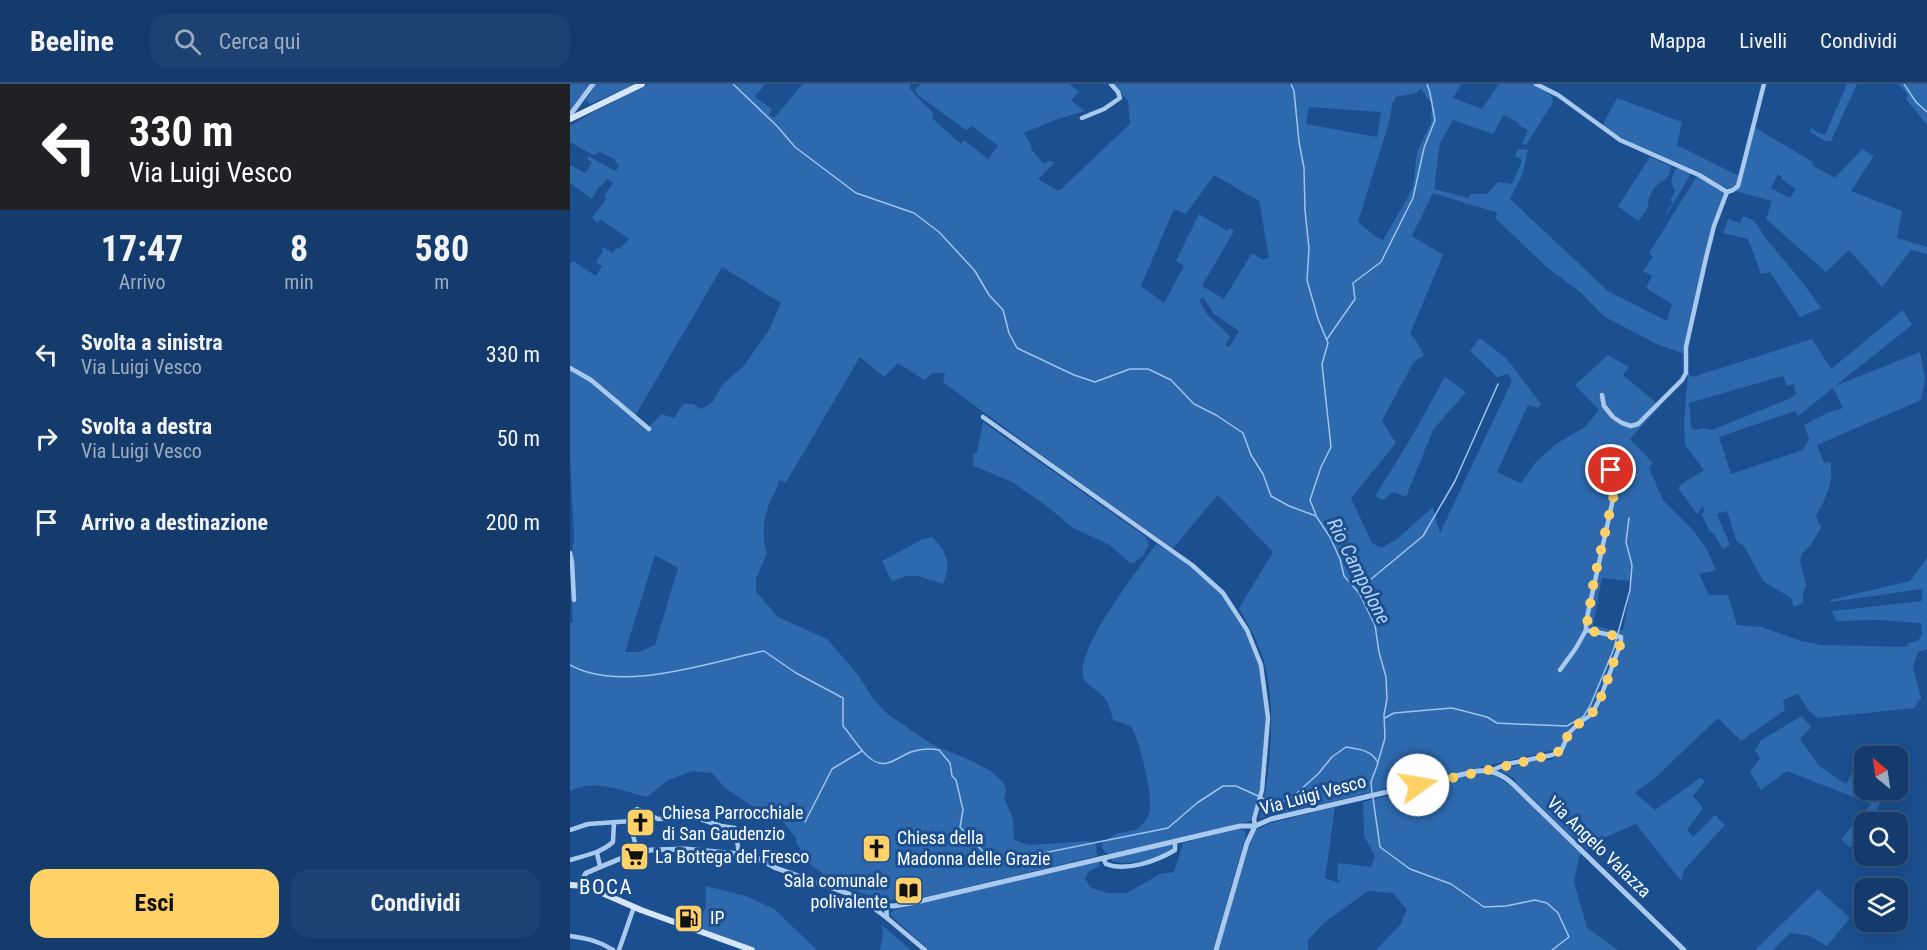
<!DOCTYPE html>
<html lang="it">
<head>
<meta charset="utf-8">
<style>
  :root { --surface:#143b6b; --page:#1d4271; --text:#f1f3f6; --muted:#9dadc1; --line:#33557e; --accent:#ffd166 }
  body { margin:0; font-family:"Roboto Condensed",sans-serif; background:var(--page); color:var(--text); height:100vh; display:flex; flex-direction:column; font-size:22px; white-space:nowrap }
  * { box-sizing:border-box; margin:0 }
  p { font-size:20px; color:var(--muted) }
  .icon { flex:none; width:33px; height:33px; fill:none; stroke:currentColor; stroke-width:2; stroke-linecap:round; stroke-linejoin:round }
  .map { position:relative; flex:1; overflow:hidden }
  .sheet { display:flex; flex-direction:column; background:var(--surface); width:570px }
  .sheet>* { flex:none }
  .top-card { background:#202124; color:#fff; overflow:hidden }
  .needle { width:39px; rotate:331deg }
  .controls { position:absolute; left:1284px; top:662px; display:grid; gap:12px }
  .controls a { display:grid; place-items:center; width:54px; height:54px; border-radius:12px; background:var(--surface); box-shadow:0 6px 24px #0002,0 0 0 2px var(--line); font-size:30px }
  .pin { position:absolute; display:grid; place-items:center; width:51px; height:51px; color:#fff; margin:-26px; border:3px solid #fff; border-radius:50%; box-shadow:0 2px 6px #0007 }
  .me { position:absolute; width:66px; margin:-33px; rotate:77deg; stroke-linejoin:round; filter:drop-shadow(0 0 4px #0008) }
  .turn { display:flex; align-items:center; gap:21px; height:126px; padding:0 30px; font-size:27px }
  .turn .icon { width:78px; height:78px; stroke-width:2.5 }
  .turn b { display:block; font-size:42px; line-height:51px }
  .eta { display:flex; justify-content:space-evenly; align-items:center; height:102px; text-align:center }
  .eta b { font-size:36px; font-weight:700; line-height:42px }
  .button { display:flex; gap:12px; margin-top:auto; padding:12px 30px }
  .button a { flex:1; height:69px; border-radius:18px; background:var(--accent); color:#111; font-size:24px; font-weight:700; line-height:69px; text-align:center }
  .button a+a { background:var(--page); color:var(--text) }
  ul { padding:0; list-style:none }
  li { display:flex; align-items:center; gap:18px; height:84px; padding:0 30px }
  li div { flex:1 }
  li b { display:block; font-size:22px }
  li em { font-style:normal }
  header { display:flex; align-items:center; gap:36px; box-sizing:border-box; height:84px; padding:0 30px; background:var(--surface); border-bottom:2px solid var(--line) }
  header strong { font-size:28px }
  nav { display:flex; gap:33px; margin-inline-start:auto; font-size:21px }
  .search { width:420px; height:54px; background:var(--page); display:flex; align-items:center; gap:15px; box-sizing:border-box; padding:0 21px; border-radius:18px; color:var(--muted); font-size:22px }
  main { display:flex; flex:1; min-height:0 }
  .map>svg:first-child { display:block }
  .green { fill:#2e69ad; fill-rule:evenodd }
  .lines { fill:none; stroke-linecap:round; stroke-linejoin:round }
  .stream { stroke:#9cc4f0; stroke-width:1.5 }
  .minor { stroke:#a9c9ee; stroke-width:4.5 }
  .tertiary { stroke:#a9c9ee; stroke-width:5 }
  .secondary { stroke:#d6e6fa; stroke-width:6 }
  .route { stroke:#ffd166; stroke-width:10; stroke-dasharray:0 18 }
  .labels { text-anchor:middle; stroke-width:6; stroke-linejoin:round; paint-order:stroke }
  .street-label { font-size:18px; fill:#fff; stroke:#1b4f8f }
  .poi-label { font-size:18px; fill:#fff; stroke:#1b4f8f; text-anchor:start }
  .water-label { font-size:20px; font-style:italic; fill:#b5d3f5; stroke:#1b4f8f }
  .quarter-label { font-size:21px; letter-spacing:1.5px; fill:#fff; stroke:#1b4f8f }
</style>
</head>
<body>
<header>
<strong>Beeline</strong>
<div class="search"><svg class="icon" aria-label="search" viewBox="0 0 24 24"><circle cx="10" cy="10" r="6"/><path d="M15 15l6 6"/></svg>Cerca qui</div>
<nav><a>Mappa</a><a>Livelli</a><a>Condividi</a></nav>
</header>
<main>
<section class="sheet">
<div class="top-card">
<div class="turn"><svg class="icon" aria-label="left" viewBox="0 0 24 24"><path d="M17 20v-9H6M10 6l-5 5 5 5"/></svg><div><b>330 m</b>Via Luigi Vesco</div></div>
</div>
<div class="eta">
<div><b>17:47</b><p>Arrivo</p></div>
<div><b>8</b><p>min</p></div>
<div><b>580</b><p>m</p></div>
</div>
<ul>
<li><svg class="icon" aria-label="left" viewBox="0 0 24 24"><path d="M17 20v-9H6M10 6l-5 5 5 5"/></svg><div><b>Svolta a sinistra</b><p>Via Luigi Vesco</p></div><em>330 m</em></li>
<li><svg class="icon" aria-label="right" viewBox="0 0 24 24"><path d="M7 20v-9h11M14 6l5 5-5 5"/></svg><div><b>Svolta a destra</b><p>Via Luigi Vesco</p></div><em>50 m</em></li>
<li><svg class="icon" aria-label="arrive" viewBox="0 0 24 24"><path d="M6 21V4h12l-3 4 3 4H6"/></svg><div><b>Arrivo a destinazione</b></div><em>200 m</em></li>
</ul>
<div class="button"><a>Esci</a><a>Condividi</a></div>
</section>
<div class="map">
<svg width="1357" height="866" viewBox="0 0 1357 866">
  <rect width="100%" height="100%" fill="#1b4f8f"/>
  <g class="green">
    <path d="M0,0h20l-20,26z"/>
    <path d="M26,0h40l-46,20 -4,-4z"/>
    <path d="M78,0h117l-10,13 17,12 -3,6 5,3 29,-34h107v5l23,24 -1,5 29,26 3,-4 24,19 10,-13 -26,-20 -5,4 -4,-2 -45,-33 -3,-5 6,-6h148l10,7 -8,10 14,10 -30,9 -31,13 7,12v4l13,15 5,-3 6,1 -17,17 21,12 71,-67 -2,-23 -14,-17h347l-8,14 29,11 17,-25h34l19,12 1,6 -27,43 -4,-1 6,-14 -10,-5 1,-2 -15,-8 -11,19 -40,-14 -13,23 -6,46 34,9 3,-4h16l11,-12 14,2 10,-23 -2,-3 -5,-2 3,-7 10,1 -5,23 -13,26 98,92 59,30 5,-17 -26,-16 6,-12 -9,-5 10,-14 -4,-4 48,-77 27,15 1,3 -12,32 -28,128 -26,-9 -54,-28 -26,-26 -29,-21 -55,-52 3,-5 -65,-20 -21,43 31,19 -33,79c8,7 8,12 14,21l-11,8 -31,58 14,22 -45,55 21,45 9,5 16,-9 36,-32 7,26 72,-152 -4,-7 -11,3 -27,-26 10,-13 27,21 34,45 -3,4 -10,-3 -31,67 24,11 14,-20 21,-19 29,-17 14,-17 -24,-25 33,-30 21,12 -6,8 37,31 -30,33 23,24 -4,5 14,32 30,30 13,18 10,22 -17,4 10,21h19l9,30 25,2 39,14 20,4 86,2 1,-4 10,-2 4,-7 -1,-11 -44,-3 -41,1 -4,-10 90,-10v-12l-91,13 -1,-2 80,-19 17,-23v91l-9,3 -5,15 8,31 -7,10 -96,10 -9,-7 -11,-17 -15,6 2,10 -44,31 -23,-23 -61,58 -22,17 20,17 45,-32 5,3 -12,15 10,12 -16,22 6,7 22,-22 10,10 -41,45 -3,11 -45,-57 -35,15 -14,11 -70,-66 -3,-6 -15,-8 35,-9 17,-1 10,-7 12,-21 22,-19 29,-70 -1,-5 -3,1 -26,64 -6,10 -17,12 -12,24 -299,69c11,-47 17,-114 3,-160 -6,-18 -15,-34 -24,-50l34,-56 -55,-57 -45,53 -115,-81 -115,-85 2,-9h-12l-9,7 -26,-17 -14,14 -24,-20 -74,125 -7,-2c-2,11 -8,17 -11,27 -5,14 -6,32 -1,46l-11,26v13l22,25 49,22 32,37 15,24 15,15 44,30 37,15 21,11 12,11 3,8 -2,8 9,21 1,21 15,5 60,-4 7,4 1,11 -180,43 -33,1 -44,-14 -29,-21 -15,-22v-5l-16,-20 -28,-12 -27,-18 -13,-15 -19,-2 -25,9 -21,17c-25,-6 -52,-19 -77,-6v-169l3,1 -3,-60 4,-25 -4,-83v-193l2,1 1,-2 23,15 6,-10 -6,-4 7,-11 -1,-2 1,-2 10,6 3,-5 4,1 9,-10 -29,-20 -2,4 -6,-5 15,-20 -3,-2 9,-13 -6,-4 -6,8 -2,-1 -7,13 -22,-16v-18l15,8 7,-11 -5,-3 1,-3 28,15 3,-7 -4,-2 1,-2 -16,-8 -7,3 -23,-13v-16l18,-11zM851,4l11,17 -1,18 -14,29 -4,34 -6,13 -24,41 -8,-4 -17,-14 32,-103 2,-15 4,-7 20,-4zM739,23l72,5 -4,25 -71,-13zM644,91l45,26 10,56 -6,3 -11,-7 -28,46 -22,-13 32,-55 -4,-3 -3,3 -28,-17 -23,47 8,5 -20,37 -23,-17 33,-77 12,5zM152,183l59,36 -12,27 -26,37 -21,18 -9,17 -12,7 -8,-5h-10l-9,14 -13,-4 -12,13 -14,-11zM633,213l11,17 25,17 -9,15 -3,1 -1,-3 4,-8 -23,-22 -8,-14zM85,471l23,13 -23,77 -16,7h-14zM1032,494l30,3 -9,49 -7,1 -23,-6z"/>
    <path d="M1277,0h10l-26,57h-6l-15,-9 2,-5 3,4 10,4z"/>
    <path d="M1328,0h29v41l-21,-26 2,-4z"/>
    <path d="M1047,14l65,24 -5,23 62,31 -3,9 -7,4c-42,-22 -88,-37 -127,-63z"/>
    <path d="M1184,43l59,35 -1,3 23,13 27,-29 12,7 -23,35 51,20 -5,27 30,9v7l-16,-4 -29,37 -33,-37 -23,22 -60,-53 6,-18 -37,-10 5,-5zM1208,90l4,3 -1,2 15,10 -6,9 -19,-10z"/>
    <path d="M1080,73l21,9c-1,17 -12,13 -19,25 -4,6 -3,12 -5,18 -2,4 -6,9 -9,12l-20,-15z"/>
    <path d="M1108,83l13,6 -23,40h-2l7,-11 -3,-2 5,-8 -4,-11 4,-11z"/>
    <path d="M1173,132l10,4 4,5 10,15 36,43 18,25 -21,9 -30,-45 -9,2 -13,-35 -25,-6 5,-14 12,4z"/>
    <path d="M1333,226l9,15 -77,61 85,-34 5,26 -4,22 -104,45 7,18 6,-1c5,20 -5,37 -14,54l5,12 -10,16 -9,10 -2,7 6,24 -3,8v10l-9,4 -3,-9 -28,-17 -19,-35 -7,-4 -10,-31 -10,3 13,31 -7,4 -10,-16 -3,-1 -8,-17 2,-4 -1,-5 -6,8 -19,-26c10,-10 15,-10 26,-18l-19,-25 -1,-22 4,-50 5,4 119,-38 19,30zM1213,292l4,10 7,-2 2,9 -5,5 -79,32 -9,-2 -8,2 -4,-3 -2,-24zM1263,304l10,20 -16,5 -23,12 5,14 -6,11 -72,24 -12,-37 76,-26 3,5z"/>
    <path d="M875,293l21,15 -33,38 -27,67 -12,-5 -12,8 -7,-4 36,-58z"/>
    <path d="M413,338l163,115 3,8 -6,11 -10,7h-3l-20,-18 -37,-17 -25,-21 -36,-25 -38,-16 -1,-11 4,-2z"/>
    <path d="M362,453c15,15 20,26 11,47 -21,-6 -30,-14 -51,-2l-10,-21 39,-21z"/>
    <path d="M586,460l26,16 40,35 22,34 15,36 7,55 -6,70 -9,31 -140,34 -6,-3 -3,-5 1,-5 13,-8 22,-5c4,-4 9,-9 11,-15 6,-12 -10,-76 -18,-88l-18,-6c-2,-9 -4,-18 -11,-25 -6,-6 -17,-11 -19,-19 -6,-29 55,-106 73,-132z"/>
    <path d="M1232,632l9,11 -11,12 19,27 27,18 14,-26h4v21l-3,8 20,12 -5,16 -5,7h-7v8l-14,18 -9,-9 30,-35 -84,-33 -26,19 -11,-18 10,-14 -5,-8 6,-10z"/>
    <path d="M908,689l18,3 16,10 70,68 -3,2 -5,26 13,46 31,22h-242l24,-25 7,-15 -14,-17 -25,-2 -43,31 -17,18v10h-90l36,-119 17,-8 64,-16 -10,71 15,5 -3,-6 1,-14 33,4 4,-11 -11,-20 -1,-34z"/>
    <path d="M668,745l7,2 1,4 -33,115h-284l-40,-36 5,-4 205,-49 1,5 -12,6 -3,7 6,9 17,5h19l33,-19 14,-2 9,-29z"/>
    <path d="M603,760l-2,6c-18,10 -40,16 -59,11l-1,-3z"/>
    <path d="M136,802l40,10 28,13 43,41h-59l-60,-23 8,-21z"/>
    <path d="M1248,805l32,29 -23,28 -17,-10 -20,-3 -17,17h-18z"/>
    <path d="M312,841l29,25h-31l3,-18z"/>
  </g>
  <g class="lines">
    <g class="stream">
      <path d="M163,0l44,42 18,21 61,46 58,20 25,19 36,39 14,24 14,15 6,23 8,15 57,27 21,7 35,-13h18l23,11 23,24 22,11 27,18 8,22 12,19 8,22 18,10 27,10 14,21 10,22 4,17 15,17 16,32 4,27 7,25 1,22 -3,16 1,23 -7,24"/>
      <path d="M721,0l3,7 5,51 5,26 1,42 4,39 -2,31 11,39 10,24 -6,21 9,83 -10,20 -11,33 6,15"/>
      <path d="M1334,0l12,18 11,10"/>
      <path d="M757,255l28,-40 -2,-16 28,-21 32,-64 11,-50 11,-28 -5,-27 -3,-9"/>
      <path d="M790,508l10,-12 53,-44 32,-55 43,-97"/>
      <path d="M0,581c51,29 139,-3 194,-14l32,22 47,25v28c9,10 17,25 28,33 15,11 25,-1 40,-7 9,-3 18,-4 28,-2l11,13 2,13 4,4 7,30 -3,17 34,36 174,-35 29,-25 26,-17h13l31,14 21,1 30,-27 14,-17 14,-10c13,2 26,3 32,16l-7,19 1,11"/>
      <path d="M815,634l9,-5 58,-5 35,9 10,6 19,1 51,2 16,-9 7,-11 23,-55 17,-61 2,-25 -6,-23 3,-24"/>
      <path d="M803,714l7,49 30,22 41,15 33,23 22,-1 29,-6 12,3 11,10 11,24 -17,13"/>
      <path d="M235,738l27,-53 30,-18"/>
    </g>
    <g class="minor">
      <path d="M966,0l22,11 62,45 79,35 28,17"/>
      <path d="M512,34l22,-9 16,-11 -2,-6 -7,-8"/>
      <path d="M0,284l21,12 58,49"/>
      <path d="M1032,311l2,11 9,11 9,6 9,3 7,-2 44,-44 4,-7v-26l20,-89 8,-32 13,-34 6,-2 5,-4 26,-102"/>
      <path d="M413,333l209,148 31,28 24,37 14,35 7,53 -6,72 -8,29 1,7"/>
      <path d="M0,469l2,9 2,38"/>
      <path d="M990,586l16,-22 10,-18"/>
      <path d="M920,687l17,-7 45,-9 9,-4 8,-18 10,-10 13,-9 9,-18 20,-53v-6l-35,-7v-8l29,-132 1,-14 -5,-6"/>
      <path d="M0,746l18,-6 44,-3"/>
      <path d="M69,768c-7,-13 -8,-27 -5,-41l3,-2 21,10 39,-1 24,8 14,2 4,25"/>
      <path d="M27,769l3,13"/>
      <path d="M533,774l3,6c20,8 51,-3 69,-14v-9"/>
      <path d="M0,776c16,-5 31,-7 43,-18l1,-20"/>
      <path d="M293,816l24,18"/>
      <path d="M316,822l1,12 38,32"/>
      <path d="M0,852c16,2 29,5 43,14"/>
      <path d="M49,866l15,-43"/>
    </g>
    <g class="tertiary">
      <path d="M0,31l23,-31"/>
      <path d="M10,800l6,-11 43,-18 22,-5 34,-1 67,6 24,13 104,37 14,1 18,-3 328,-77h15l16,-7 206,-48c15,-1 25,3 36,13l171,166"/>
      <path d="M646,866l31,-107 8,-17"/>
    </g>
    <g class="secondary">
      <path d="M0,35l72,-35"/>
      <path d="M0,801l16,1 55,24 111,40"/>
    </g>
  </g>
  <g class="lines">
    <path class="route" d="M848,701c19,-4 137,-28 143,-35 4,-4 5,-12 8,-17 6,-9 18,-12 24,-21 13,-20 18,-47 28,-69v-6l-35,-7 8,-50 21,-90 1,-14 -5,-6"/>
  </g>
  <defs>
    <symbol id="church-square" viewBox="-11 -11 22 22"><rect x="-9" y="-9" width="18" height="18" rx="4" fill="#ffd166" stroke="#1b4f8f"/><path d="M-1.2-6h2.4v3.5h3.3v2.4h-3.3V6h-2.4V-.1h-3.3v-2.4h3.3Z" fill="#111"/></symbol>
    <symbol id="supermarket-square" viewBox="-11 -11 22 22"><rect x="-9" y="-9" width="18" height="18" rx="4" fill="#ffd166" stroke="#1b4f8f"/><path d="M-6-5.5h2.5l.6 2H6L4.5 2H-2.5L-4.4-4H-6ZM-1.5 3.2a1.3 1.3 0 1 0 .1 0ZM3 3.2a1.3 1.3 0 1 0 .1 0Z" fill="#111"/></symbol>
    <symbol id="library-square" viewBox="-11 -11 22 22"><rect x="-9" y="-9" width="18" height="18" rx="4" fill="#ffd166" stroke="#1b4f8f"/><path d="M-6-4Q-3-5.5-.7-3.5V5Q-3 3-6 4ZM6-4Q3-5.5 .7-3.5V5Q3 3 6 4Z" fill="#111"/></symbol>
    <symbol id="fuel-square" viewBox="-11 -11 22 22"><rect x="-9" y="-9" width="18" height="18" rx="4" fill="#ffd166" stroke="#1b4f8f"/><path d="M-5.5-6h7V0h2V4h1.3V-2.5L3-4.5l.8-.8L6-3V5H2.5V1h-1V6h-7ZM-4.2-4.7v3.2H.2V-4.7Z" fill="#111"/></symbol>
  </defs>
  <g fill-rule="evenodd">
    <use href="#church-square" x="54" y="722" width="33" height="33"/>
    <use href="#church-square" x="290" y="748" width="33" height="33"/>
    <use href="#supermarket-square" x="48" y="756" width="33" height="33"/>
    <use href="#library-square" x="322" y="790" width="33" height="33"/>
    <use href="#fuel-square" x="102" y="818" width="33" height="33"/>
  </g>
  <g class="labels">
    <g class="street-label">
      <text transform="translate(743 711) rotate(-15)" y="6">Via Luigi Vesco</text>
      <text transform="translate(1029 763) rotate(44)" y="6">Via Angelo Valazza</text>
    </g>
    <g class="poi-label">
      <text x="92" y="735">Chiesa Parrocchiale<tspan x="92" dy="21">di San Gaudenzio</tspan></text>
      <text x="327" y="760">Chiesa della<tspan x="327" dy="21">Madonna delle Grazie</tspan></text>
      <text x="85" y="779">La Bottega del Fresco</text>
      <text x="318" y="803" text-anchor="end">Sala comunale<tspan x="318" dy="21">polivalente</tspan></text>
      <text x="140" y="840">IP</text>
    </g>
    <g class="water-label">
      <text transform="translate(789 487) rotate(63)" y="7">Rio Campolone</text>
    </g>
    <g class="quarter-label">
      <text x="36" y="810">BOCA</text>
    </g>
  </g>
</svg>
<div class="controls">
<a><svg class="needle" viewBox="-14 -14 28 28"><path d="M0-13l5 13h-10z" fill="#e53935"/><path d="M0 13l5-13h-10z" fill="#9dadc1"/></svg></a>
<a><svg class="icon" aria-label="search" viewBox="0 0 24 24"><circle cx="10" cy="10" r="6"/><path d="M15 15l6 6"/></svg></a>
<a><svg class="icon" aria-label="layers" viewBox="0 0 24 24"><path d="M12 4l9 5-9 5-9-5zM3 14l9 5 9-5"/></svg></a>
</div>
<div class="pin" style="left:1041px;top:386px;background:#d93025"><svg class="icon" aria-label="arrive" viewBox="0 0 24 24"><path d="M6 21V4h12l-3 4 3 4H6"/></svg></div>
<svg class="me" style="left:848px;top:701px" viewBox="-20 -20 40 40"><circle r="19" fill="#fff"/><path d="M0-13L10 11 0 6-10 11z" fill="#ffd166"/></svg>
</div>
</main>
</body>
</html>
